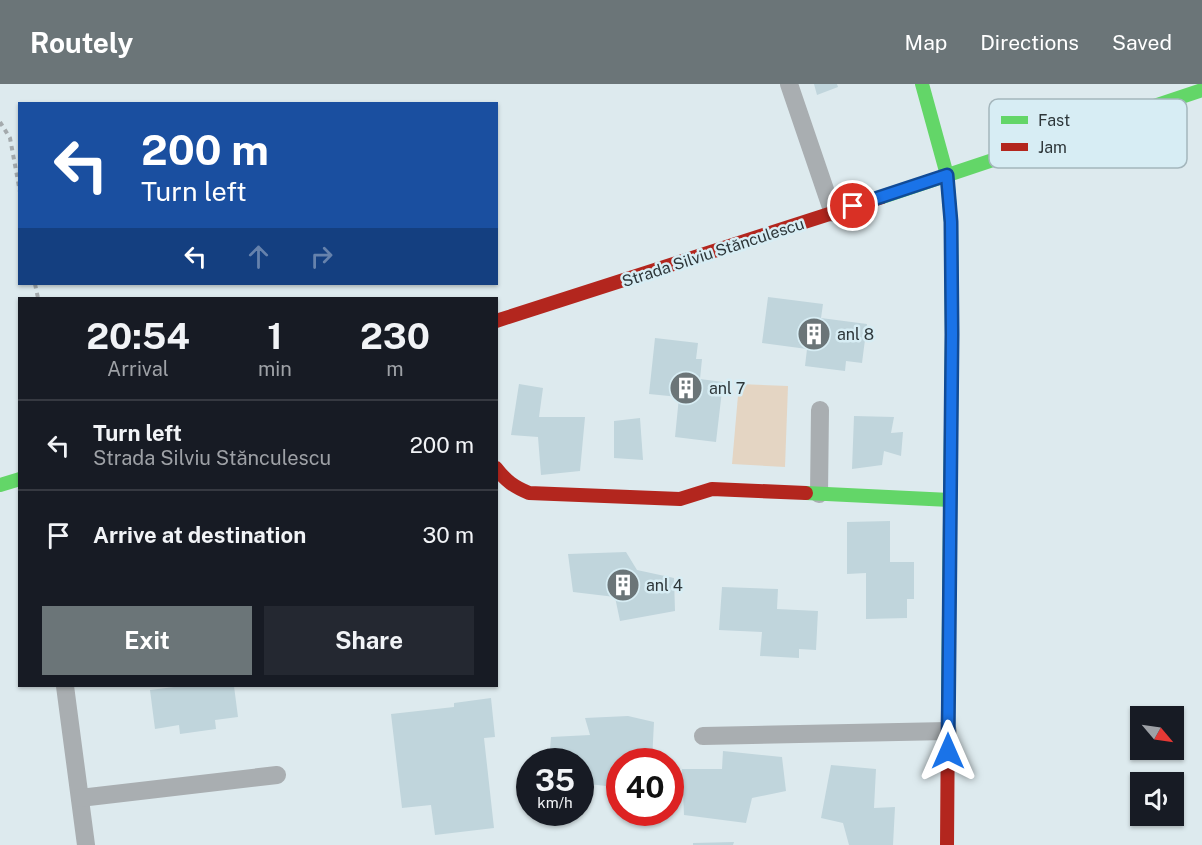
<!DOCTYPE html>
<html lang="en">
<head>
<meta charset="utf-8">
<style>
  :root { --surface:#171b24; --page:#242831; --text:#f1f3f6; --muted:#9ea1a6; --line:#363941; --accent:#6b7578 }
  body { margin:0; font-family:"Public Sans",sans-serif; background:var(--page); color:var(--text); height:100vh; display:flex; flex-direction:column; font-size:22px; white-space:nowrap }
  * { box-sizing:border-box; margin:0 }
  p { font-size:20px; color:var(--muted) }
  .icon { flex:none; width:33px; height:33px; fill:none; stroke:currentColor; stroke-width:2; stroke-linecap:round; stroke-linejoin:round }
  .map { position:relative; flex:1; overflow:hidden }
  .drawer { position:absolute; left:18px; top:213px; width:480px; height:390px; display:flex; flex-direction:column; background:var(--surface); border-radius:0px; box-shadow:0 2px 4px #0004 }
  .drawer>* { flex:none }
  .hud { position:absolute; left:18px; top:18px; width:480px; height:183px; border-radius:0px; box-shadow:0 2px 4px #0004; background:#1a4fa0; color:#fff; overflow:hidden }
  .needle { width:39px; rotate:119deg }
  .fabs { position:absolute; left:1130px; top:622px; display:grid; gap:12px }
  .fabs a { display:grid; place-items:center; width:54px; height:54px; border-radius:0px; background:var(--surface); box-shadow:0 2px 4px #0004; font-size:30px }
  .speed { position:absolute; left:516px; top:664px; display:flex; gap:12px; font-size:30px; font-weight:700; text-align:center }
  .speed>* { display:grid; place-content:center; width:78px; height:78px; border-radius:50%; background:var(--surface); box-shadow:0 2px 4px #0004; line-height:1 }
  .speed small { font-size:15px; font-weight:400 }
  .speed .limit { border:9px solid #d22; background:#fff; color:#111 }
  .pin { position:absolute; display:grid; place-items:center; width:51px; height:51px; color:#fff; margin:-26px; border:3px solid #fff; border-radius:50%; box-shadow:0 2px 6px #0007 }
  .me { position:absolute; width:66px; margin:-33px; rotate:0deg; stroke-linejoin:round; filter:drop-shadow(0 0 4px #0008) }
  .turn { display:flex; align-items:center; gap:21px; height:126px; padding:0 24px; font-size:27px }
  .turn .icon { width:78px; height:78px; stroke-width:2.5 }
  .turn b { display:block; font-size:42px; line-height:51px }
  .lanes { display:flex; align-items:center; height:57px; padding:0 24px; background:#0003; justify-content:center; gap:30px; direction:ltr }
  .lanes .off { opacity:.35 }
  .eta { display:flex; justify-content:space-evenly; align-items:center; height:102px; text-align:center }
  .eta b { font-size:36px; font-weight:700; line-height:42px }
  .button { display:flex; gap:12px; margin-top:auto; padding:12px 24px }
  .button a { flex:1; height:69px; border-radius:0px; background:var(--accent); color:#fff; font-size:24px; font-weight:700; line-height:69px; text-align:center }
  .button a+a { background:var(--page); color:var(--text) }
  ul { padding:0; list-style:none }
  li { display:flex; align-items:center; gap:18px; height:90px; padding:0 24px; border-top:2px solid var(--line) }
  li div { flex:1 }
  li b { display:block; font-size:22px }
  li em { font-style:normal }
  header { display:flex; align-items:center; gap:36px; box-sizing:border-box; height:84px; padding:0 30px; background:var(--accent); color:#fff }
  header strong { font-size:28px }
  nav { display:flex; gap:33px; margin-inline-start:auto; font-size:21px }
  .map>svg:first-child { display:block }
  .green { fill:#e4d5c3 }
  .building { fill:#c0d5dc }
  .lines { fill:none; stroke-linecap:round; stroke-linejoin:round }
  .path { stroke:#a4aaad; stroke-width:4; stroke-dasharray:4.5 4.5; stroke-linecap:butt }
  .street { stroke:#a9aeb1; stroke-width:18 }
  .fast { stroke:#63d668; stroke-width:14 }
  .jam { stroke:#b3261e; stroke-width:14 }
  .route-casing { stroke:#114b97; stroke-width:15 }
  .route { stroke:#1a73e8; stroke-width:10 }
  .labels { text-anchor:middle; stroke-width:5; stroke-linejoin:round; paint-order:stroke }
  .street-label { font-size:16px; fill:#2d3639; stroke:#d7edf4 }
  .poi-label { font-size:16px; fill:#2d3639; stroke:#d7edf4; text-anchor:start }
  .key { fill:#d7edf4; stroke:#a4b6bc; stroke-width:1.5 }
  .key-label { font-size:16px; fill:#2d3639 }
</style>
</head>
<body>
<header>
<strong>Routely</strong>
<nav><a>Map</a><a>Directions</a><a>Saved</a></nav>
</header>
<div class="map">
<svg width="1202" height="761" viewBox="0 0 1202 761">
  <rect width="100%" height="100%" fill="#ddeaee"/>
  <path class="green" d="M739,300l49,2 -3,81 -53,-3z"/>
  <g class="building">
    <path d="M814,0h23l1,3 -21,8z"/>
    <path d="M768,213l55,7 -2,14 46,6 -5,39 -16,-2 -1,10 -40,-5 2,-17 -45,-6z"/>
    <path d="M655,254l43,5 -2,16h6l-2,20 23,3 -7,60 -41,-5 4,-40 -30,-3z"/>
    <path d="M519,300l24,4 -4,29h46l-5,54 -39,4 -3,-38 -27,-2z"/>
    <path d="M854,332l40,1 -3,16 12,-1 -2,24 -17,-5 -2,14 -30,4z"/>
    <path d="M640,334l3,42 -29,-2v-37z"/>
    <path d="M890,437v41h24v37h-7v19l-41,1v-46l-19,1v-52z"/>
    <path d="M626,468l11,18 37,8 1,33 -55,10 -5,-24 -42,-5 -5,-38z"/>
    <path d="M722,503l56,2 -1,20 41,2 -2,39 -17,-1v9l-39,-2 2,-24 -43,-2z"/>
    <path d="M182,602h52l4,31 -23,3 1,9 -36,5 -1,-9 -24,4 -5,-39z"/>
    <path d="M491,614l4,39 -11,1 10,90 -59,7 -4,-30 -29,3 -11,-94 63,-7v-4z"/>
    <path d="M628,632l26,6 -2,39 -32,1 -14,24 -26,-3v-21h-31l2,-25 39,-2 -5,-17z"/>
    <path d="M723,667l59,6 4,34 -34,7 -6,25 -62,-8 -2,-46h40z"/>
    <path d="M831,681l45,4 -2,39 21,-1 -2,38h-44l-6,-22 -22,-5z"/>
    <path d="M734,758l-1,3h-40v-2z"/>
  </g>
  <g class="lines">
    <g class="path">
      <path d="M0,38l10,16 10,54"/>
      <path d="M35,200l3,14"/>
    </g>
    <g class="street">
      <path d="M789,0l44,129"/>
      <path d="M819,410l1,-84"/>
      <path d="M65,602l21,159"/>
      <path d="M703,652l245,-5"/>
      <path d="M80,714l197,-23"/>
    </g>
    <g class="fast">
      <path d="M922,0l25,91 4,47 1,112 -4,375"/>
      <path d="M882,113l320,-107"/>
      <path d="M0,401l20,-6"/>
      <path d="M806,409l144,7"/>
    </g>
    <g class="jam">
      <path d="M496,237l386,-124"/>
      <path d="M496,384c10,13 18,19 33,25l151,6 32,-10 94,4"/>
      <path d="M947,761l1,-136"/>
    </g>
  </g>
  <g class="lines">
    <defs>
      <path id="route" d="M853,122l94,-31 4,47 1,112 -4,417"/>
    </defs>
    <use href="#route" class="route-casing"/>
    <use href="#route" class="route"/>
  </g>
  <defs>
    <symbol id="building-disc" viewBox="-11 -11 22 22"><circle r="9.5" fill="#6b7578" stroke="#d7edf4"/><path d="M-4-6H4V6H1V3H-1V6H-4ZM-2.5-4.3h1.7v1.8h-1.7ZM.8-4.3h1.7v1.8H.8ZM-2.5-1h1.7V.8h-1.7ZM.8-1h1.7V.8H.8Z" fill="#fff"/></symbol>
  </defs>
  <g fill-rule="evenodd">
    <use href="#building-disc" x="795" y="231" width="38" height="38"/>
    <use href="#building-disc" x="667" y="285" width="38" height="38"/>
    <use href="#building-disc" x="604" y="482" width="38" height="38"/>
  </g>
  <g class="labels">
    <g class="street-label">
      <text transform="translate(713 168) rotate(-18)" y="6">Strada Silviu Stănculescu</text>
    </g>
    <g class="poi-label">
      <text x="837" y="256">anl 8</text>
      <text x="709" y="310">anl 7</text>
      <text x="646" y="507">anl 4</text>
    </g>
  </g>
  <rect x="989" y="15" width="198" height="69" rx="9" class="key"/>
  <rect x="1001" y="32" width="27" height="8" fill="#63d668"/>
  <rect x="1001" y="59" width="27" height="8" fill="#b3261e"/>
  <g class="key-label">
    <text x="1038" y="42">Fast</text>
    <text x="1038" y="69">Jam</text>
  </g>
</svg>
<div class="fabs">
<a><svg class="needle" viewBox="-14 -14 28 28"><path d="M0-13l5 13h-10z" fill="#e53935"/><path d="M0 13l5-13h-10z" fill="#9ea1a6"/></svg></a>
<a><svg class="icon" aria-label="sound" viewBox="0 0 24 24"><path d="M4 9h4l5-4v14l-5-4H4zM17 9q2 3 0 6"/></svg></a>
</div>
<div class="speed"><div>35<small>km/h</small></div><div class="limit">40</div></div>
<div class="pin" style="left:853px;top:122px;background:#d93025"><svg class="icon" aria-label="arrive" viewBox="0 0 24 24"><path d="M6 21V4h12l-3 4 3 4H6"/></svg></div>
<svg class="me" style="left:948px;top:667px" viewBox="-20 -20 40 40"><path d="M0-17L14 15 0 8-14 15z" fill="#1a73e8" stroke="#fff" stroke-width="4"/></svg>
<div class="hud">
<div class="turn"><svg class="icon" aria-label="left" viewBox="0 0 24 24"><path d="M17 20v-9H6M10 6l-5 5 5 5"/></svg><div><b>200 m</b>Turn left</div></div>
<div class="lanes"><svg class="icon" aria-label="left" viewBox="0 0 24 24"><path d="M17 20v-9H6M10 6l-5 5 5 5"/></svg><svg class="icon off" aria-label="ahead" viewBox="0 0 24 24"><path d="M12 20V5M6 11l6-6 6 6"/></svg><svg class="icon off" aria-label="right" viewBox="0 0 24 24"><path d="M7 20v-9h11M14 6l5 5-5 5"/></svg></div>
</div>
<section class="drawer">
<div class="eta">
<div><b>20:54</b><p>Arrival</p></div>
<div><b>1</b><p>min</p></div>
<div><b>230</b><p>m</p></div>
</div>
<ul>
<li><svg class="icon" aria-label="left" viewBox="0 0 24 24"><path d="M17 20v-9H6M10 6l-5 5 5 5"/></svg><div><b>Turn left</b><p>Strada Silviu Stănculescu</p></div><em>200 m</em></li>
<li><svg class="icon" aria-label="arrive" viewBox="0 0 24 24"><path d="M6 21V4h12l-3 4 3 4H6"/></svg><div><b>Arrive at destination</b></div><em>30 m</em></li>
</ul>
<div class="button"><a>Exit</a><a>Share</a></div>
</section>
</div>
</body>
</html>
